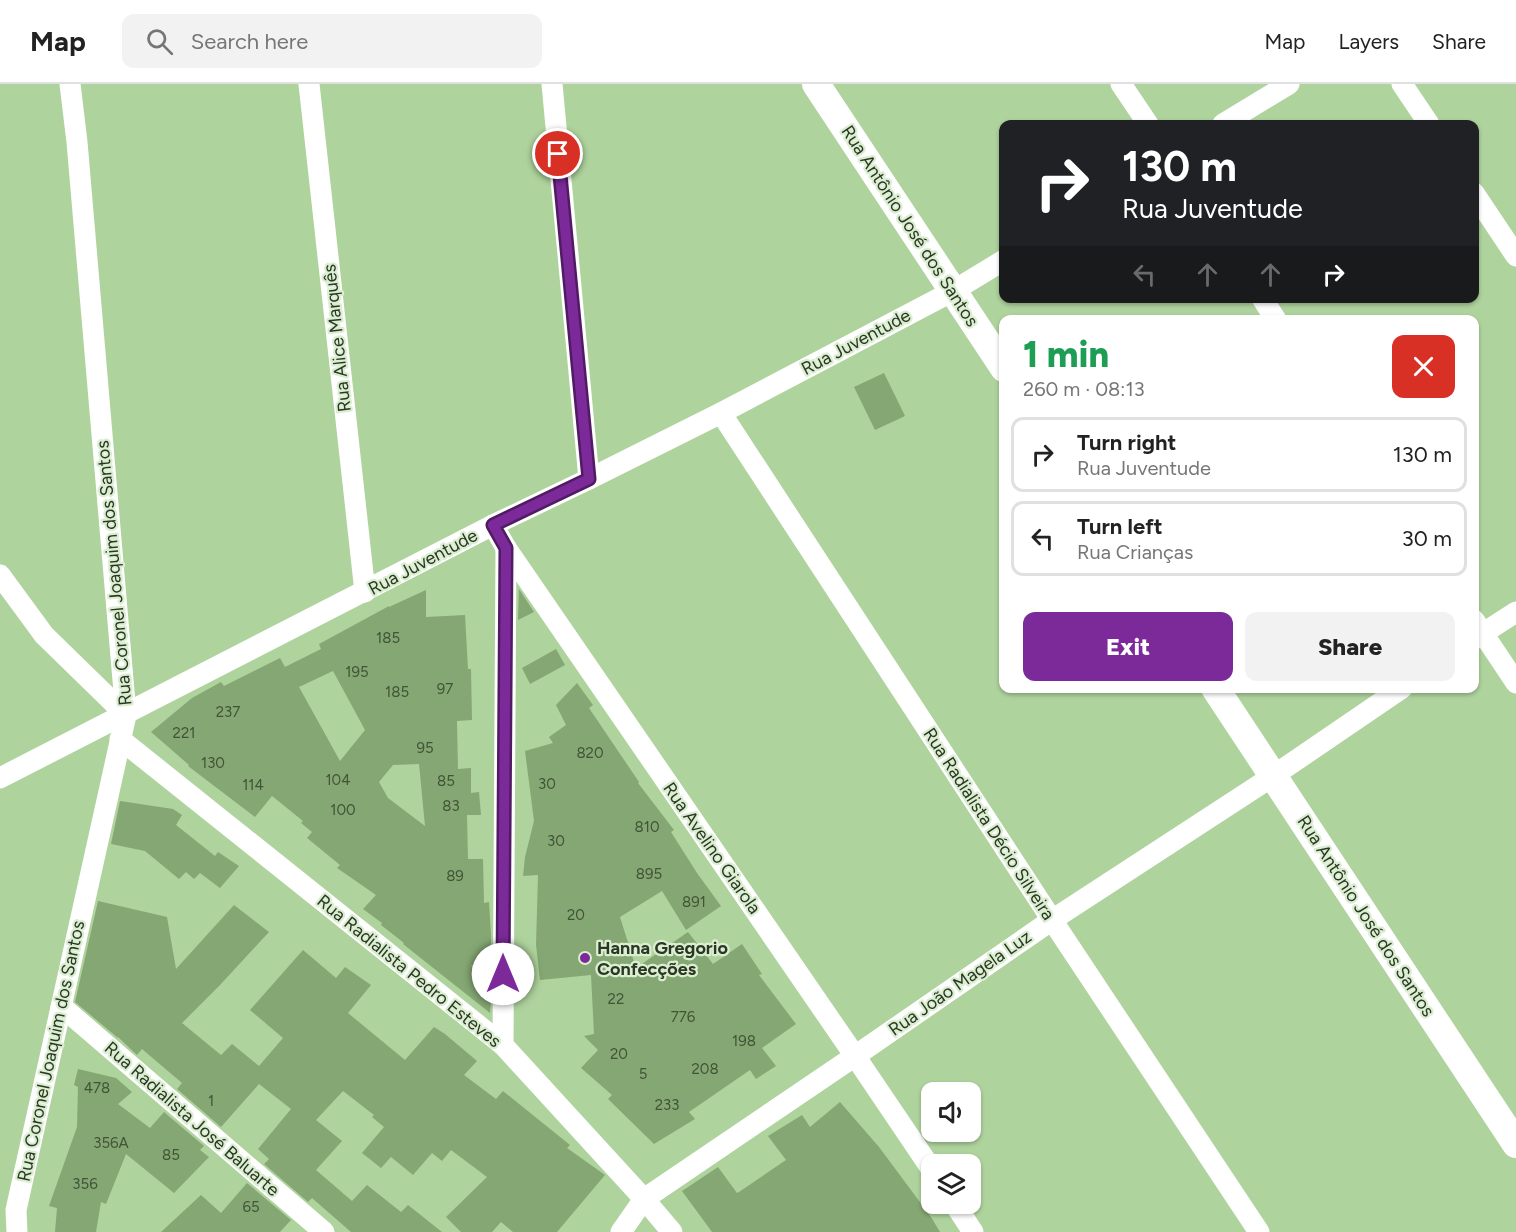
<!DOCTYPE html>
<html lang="en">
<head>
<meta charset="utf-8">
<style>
  :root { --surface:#fff; --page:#f2f2f2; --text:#222; --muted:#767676; --line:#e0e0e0; --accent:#7c2a9a }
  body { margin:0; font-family:Figtree,sans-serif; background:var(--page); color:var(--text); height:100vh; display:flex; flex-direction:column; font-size:22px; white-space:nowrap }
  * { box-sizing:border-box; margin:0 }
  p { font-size:20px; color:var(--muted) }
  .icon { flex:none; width:33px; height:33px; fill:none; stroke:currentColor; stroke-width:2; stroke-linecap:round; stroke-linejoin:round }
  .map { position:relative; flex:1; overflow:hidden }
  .drawer { position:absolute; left:999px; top:231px; width:480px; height:378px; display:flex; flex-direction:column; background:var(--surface); border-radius:12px; box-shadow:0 2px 4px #0004 }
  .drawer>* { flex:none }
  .top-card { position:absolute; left:999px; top:36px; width:480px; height:183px; border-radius:12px; box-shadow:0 2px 4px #0004; background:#202124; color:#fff; overflow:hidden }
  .buttons { position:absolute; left:921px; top:998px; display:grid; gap:12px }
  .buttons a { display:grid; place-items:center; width:60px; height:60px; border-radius:12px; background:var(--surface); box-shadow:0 2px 4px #0004; font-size:30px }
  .pin { position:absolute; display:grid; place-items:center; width:51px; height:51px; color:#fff; margin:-26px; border:3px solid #fff; border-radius:50%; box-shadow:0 2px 6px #0007 }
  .me { position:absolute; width:66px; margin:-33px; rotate:0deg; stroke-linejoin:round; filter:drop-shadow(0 0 4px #0008) }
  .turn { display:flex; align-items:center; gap:21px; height:126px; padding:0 24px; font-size:27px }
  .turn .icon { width:78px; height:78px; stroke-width:2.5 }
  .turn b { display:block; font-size:42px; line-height:51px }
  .lanes { display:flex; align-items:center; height:57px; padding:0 24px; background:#0003; justify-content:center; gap:30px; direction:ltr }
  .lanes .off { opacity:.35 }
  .round { display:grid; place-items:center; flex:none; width:63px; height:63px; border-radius:12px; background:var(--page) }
  .summary { display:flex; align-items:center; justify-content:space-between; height:102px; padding:0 24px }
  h1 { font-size:36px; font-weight:800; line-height:45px; color:#1e9e55 }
  .button { display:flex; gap:12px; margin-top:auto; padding:12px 24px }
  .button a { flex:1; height:69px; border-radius:12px; background:var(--accent); color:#fff; font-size:24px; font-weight:800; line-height:69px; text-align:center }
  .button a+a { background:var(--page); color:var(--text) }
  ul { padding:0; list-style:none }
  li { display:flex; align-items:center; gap:18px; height:75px; margin:0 12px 9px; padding:0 12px; border:3px solid var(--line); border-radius:12px }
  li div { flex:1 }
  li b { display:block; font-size:22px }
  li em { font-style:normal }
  header { display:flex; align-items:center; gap:36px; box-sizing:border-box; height:84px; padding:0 30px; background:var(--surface); border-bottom:2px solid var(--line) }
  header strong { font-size:28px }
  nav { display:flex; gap:33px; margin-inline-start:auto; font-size:21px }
  .search { width:420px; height:54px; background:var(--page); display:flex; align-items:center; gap:15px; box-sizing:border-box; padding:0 21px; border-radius:12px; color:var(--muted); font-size:22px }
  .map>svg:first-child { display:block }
  .building { fill:#85a773; fill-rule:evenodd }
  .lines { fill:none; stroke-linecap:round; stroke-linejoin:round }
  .street { stroke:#fff; stroke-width:21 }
  .secondary { stroke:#fff; stroke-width:28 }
  .route-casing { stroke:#511b64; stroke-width:15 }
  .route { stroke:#7c2a9a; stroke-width:10 }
  .poi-dot { fill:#7c2a9a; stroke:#dbeed2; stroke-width:2 }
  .labels { text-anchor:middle; stroke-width:4.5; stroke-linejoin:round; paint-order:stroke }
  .number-label { font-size:15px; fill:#415437 }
  .street-label { font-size:18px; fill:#2a3823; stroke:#dbeed2 }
  .poi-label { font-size:18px; font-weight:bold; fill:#2a3823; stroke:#dbeed2; text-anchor:start }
</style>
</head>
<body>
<header>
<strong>Map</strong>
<div class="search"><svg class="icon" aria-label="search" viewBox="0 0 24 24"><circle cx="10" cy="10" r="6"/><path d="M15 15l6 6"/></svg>Search here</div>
<nav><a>Map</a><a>Layers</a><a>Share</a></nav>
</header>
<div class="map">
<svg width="1516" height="1148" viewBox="0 0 1516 1148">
  <rect width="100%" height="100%" fill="#afd39d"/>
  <g class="building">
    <path d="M884,289l21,43 -30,14 -21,-43z"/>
    <path d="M519,505l15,23 -16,8z"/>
    <path d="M426,506v27l39,-2 3,54h3l1,51 -15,1 1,48 13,-1v25l8,-1 2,23h-14l1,44h15l1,44 5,-1 2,33v30h-20l20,35 -1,13 -87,-69 1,-1 -23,-18 1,-2 -19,-14 13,-14 -39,-27 3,-3 -33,-27 5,-6 -11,-9 2,-2 -31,-25 -17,21 -67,-51 1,-1 -38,-33 41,-34 29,-16 3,4 56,-28 5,9 36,-18 -2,-5 70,-38v1zM333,587l32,59 -25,31 -41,-74zM419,680l6,62 -37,-28 -9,-16 14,-17z"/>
    <path d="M556,565l9,16 -35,19 -8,-16z"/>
    <path d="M577,599l16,22 -4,3 50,74 -1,1 36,47 -3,2 26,41 24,33 -35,24 -24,-39 -42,26 16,51 52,-36 25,32 29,-20 20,30 -3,1 37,49 -34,24 14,18 -20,13 -6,-9 -61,42 6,7 -41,25 -46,-45 4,-4 -31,-27 17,-18 -14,-14 10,-2 -3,-59 -51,5 -4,-35 2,-70 -15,1 2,-19 9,-36 -9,-70 28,-8 -4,-6 17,-12 -10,-20z"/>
    <path d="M120,717l53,8 9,6 -6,10 39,31 3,-4 21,14 -19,22 -20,-15 -6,6 -8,-7 -7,7 -34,-28 -34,-7z"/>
    <path d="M98,817l69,16 9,52 58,-64 35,27 -49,53 -38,38 39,32 11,-11 27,22 24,-28 -33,-28 53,-60 33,28 9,-11 26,18 -23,28 57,47 29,-33 11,7 32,27 -13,14 32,24 7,-8 67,54 -3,3 38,27 -48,57h-44l-12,-10 -9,10h-31l-15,-15 41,-40 -36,-27 -9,11 -10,-8 -19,22 -22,-18 -10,11 -19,-15 22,-26 -12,-10 2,-2 -31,-24 -27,29 26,21 -26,29 36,31 15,-16 34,27 7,-7 34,27h-91l-39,-34 -4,4 -44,-38 5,-5 -11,-10 33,-40 -32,-25 -38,43 -44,-38 5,-6 -40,-34 -5,6 -19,-18v1l-43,-36z"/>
    <path d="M78,985l38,9 16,14 -14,12 32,24 14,-16 40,34 -4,4 9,7 -35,36 -48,-39 -20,50 -5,-2 -5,30h-41l2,-24 -8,-2 28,-79 1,-40 -4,-2z"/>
    <path d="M840,1018l39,45 52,70 9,15h-228l-30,-41 36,-24 19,26 2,-1 47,-32 -18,-24 34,-21 8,12z"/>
    <path d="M247,1099l44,37 -11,12h-119l40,-37 20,18z"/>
  </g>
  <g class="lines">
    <g class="street">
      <path d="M309,0l56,508"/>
      <path d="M552,0l37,395"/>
      <path d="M1121,0l27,40"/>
      <path d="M1402,0l27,40"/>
      <path d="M1223,40l66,-40"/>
      <path d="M1474,109l42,63"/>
      <path d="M1262,214l14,22"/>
      <path d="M721,329l331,507 207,312"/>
      <path d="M493,441l13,23 349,508 77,114"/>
      <path d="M0,491l44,60 82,80"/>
      <path d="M1474,536l42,63"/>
      <path d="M1474,555l42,-27"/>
      <path d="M120,655l383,306 141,154 28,33"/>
      <path d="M0,694l493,-253 96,-46 132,-66 232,-122 51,-31"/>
      <path d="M61,922l263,226"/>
      <path d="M503,961l3,-497"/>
      <path d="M954,1119l19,29"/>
      <path d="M17,1148l-1,-22 110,-495 -49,-573 -7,-58"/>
      <path d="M621,1148l23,-33 211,-143 197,-136 221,-144 129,-88"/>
    </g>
    <g class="secondary">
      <path d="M816,0l188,284"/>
      <path d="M1215,604l301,456"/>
    </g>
  </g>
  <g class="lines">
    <defs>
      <path id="route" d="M503,890l3,-426 -13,-23 96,-46 -31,-325"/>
    </defs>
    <use href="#route" class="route-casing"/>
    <use href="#route" class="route"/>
  </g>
  <circle class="poi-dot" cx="585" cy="874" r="6"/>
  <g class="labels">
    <g class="number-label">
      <text x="388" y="559">185</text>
      <text x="357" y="593">195</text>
      <text x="445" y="610">97</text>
      <text x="397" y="613">185</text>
      <text x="228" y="633">237</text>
      <text x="184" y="654">221</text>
      <text x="425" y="669">95</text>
      <text x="590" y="674">820</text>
      <text x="213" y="684">130</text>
      <text x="338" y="701">104</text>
      <text x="446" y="702">85</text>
      <text x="547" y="705">30</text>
      <text x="253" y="706">114</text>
      <text x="451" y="727">83</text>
      <text x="343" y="731">100</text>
      <text x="647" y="748">810</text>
      <text x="556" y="762">30</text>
      <text x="649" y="795">895</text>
      <text x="455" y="797">89</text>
      <text x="694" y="823">891</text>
      <text x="576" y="836">20</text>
      <text x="616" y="920">22</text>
      <text x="683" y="938">776</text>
      <text x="744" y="962">198</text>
      <text x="619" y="975">20</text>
      <text x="705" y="990">208</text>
      <text x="643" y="995">5</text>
      <text x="97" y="1009">478</text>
      <text x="211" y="1022">1</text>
      <text x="667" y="1026">233</text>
      <text x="111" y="1064">356A</text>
      <text x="171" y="1076">85</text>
      <text x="85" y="1105">356</text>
      <text x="251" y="1128">65</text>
    </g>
    <g class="street-label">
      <text transform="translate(910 142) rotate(57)" y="6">Rua Antônio José dos Santos</text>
      <text transform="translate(337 254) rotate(-96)" y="6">Rua Alice Marquês</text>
      <text transform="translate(856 258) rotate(-28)" y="6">Rua Juventude</text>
      <text transform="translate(423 478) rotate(-28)" y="6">Rua Juventude</text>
      <text transform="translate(114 489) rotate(-95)" y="6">Rua Coronel Joaquim dos Santos</text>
      <text transform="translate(989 740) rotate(57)" y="6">Rua Radialista Décio Silveira</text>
      <text transform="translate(712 764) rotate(55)" y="6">Rua Avelino Giarola</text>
      <text transform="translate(1366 832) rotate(57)" y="6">Rua Antônio José dos Santos</text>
      <text transform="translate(409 887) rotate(39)" y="6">Rua Radialista Pedro Esteves</text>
      <text transform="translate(960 899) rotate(-35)" y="6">Rua João Magela Luz</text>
      <text transform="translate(51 967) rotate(-78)" y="6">Rua Coronel Joaquim dos Santos</text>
      <text transform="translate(192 1035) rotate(41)" y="6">Rua Radialista José Baluarte</text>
    </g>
    <g class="poi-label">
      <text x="597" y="870">Hanna Gregorio<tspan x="597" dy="21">Confecções</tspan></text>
    </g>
  </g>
</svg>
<div class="buttons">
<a><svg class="icon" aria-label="sound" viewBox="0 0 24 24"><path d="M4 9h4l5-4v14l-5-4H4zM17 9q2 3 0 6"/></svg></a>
<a><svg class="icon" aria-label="layers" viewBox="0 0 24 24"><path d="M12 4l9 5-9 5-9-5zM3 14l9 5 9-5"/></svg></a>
</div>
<div class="pin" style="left:558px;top:70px;background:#d93025"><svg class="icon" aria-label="arrive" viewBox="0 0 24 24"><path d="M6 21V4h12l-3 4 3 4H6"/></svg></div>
<svg class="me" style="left:503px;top:890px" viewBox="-20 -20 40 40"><circle r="19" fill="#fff"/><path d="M0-13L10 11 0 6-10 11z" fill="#7c2a9a"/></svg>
<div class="top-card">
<div class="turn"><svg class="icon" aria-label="right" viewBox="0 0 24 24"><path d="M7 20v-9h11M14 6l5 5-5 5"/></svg><div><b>130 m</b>Rua Juventude</div></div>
<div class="lanes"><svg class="icon off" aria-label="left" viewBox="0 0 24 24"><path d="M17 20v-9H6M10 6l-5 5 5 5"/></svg><svg class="icon off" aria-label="ahead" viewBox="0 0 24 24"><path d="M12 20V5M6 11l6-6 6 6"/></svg><svg class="icon off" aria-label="ahead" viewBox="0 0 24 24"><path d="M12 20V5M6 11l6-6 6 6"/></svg><svg class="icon" aria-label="right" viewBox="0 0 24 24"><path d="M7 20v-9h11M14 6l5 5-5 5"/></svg></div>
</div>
<section class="drawer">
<div class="summary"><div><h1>1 min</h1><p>260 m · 08:13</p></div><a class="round" style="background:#d93025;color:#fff"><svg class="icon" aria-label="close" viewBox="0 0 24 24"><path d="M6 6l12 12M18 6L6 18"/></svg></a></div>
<ul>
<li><svg class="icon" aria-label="right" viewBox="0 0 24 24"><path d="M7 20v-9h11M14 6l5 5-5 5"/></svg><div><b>Turn right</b><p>Rua Juventude</p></div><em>130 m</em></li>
<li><svg class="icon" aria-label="left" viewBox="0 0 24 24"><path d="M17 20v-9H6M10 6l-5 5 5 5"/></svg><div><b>Turn left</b><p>Rua Crianças</p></div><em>30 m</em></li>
</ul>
<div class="button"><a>Exit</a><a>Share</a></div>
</section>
</div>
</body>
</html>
